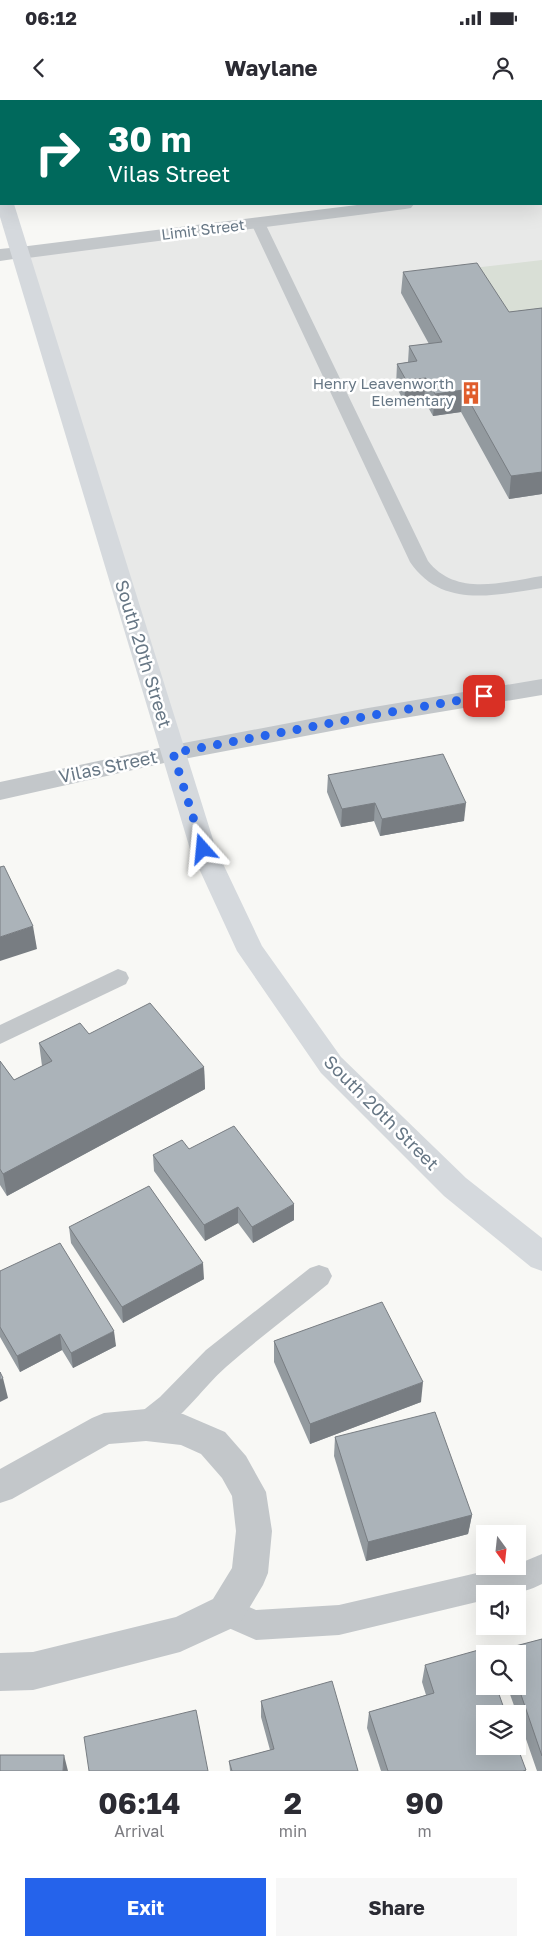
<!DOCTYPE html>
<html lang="en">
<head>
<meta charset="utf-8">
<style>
  :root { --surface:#fff; --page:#f7f7f7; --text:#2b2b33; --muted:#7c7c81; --accent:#2563eb }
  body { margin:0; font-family:"Golos Text",sans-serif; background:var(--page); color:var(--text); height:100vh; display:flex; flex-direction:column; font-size:19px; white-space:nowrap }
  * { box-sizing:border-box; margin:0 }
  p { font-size:16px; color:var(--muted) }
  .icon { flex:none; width:28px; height:28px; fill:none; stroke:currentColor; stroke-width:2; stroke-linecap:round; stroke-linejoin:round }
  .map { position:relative; height:1671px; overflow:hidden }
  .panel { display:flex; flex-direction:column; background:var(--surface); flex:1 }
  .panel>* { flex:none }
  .banner { position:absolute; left:0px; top:0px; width:542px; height:105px; box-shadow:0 5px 20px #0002; background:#00695c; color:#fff; overflow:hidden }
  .needle { width:32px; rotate:165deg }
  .fabs { position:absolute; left:476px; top:1425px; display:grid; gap:10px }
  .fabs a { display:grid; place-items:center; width:50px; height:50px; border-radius:0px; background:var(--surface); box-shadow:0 5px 20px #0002; font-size:25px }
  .pin { position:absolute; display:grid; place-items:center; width:42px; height:42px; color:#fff; margin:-21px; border-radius:10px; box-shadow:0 2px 8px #0006 }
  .me { position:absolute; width:55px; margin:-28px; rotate:342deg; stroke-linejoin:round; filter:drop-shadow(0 0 4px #0008) }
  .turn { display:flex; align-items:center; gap:18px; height:105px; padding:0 25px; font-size:22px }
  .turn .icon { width:65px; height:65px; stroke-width:2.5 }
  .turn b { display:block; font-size:35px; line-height:42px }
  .eta { display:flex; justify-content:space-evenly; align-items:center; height:85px; text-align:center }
  .eta b { font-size:30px; font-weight:700; line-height:35px }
  .action { display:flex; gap:10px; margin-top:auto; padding:10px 25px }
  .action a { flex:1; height:58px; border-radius:0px; background:var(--accent); color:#fff; font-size:20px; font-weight:700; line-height:58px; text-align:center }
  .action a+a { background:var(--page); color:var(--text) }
  .status { display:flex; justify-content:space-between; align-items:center; height:35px; padding:0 25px; background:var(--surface); direction:ltr }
  .status svg { height:14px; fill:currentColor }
  header { display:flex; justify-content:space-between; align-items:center; height:65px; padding:0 25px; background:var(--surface); font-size:22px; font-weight:700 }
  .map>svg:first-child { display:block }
  .built { fill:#e8e9e8 }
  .green { fill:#d9dfd6 }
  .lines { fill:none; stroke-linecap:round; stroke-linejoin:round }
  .service { fill:#c3c7ca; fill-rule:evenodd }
  .minor { fill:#c3c7ca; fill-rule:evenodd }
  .tertiary { fill:#c3c7ca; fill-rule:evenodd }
  .secondary { fill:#d5d9dd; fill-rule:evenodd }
  .wall { fill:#939a9f }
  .shaded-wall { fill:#787d82 }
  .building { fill:#abb3b9; stroke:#787d82 }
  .route { stroke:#2563eb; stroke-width:9; stroke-dasharray:0 16.2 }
  .labels { text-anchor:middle; stroke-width:5; stroke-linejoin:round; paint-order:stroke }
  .far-street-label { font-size:15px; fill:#677785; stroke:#fff }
  .far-poi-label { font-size:15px; fill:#677785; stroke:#fff; text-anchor:end }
  .street-label { font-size:18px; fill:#677785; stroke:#fff }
</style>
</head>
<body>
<div class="status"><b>06:12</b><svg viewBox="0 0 49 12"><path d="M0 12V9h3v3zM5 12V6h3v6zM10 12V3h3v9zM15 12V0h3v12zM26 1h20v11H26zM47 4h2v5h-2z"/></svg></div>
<header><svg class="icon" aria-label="back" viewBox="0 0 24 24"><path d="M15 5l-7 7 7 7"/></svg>Waylane<svg class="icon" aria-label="person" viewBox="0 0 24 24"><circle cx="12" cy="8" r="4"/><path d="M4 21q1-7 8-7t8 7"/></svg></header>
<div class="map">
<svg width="542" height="1671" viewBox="0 0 542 1671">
  <rect width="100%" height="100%" fill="#f8f8f5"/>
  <path class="built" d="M542,87v500l-369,66 -153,-500 385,-49h136z"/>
  <path class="green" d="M542,160v70l-35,4 -43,-65z"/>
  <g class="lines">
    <g class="service">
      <path d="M258,119l5,1 2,3 163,338c28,36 75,21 114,15v12c-48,7 -100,21 -132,-26l-159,-339 2,-3z"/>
      <path d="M118,869l8,3 3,6 -3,6 -126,60v-19z"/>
      <path d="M319,1165l9,3 4,8 -4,8c-34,28 -69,54 -102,83 -26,23 -47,58 -80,71l-10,-4 -4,-9 4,-9 24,-19 46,-47 104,-82z"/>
      <path d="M542,1454v30c-19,10 -36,10 -57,10v6l-146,35 -83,5 -41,-18 -4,-10 4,-10 11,-5 30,13 83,-5 168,-39h11v-2z"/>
    </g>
    <g class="minor">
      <rect x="541" y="82" width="1" height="10"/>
      <path d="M365,104h49l-3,4 -6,1 -385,50 -7,-2 -2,-4 2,-4 7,-2z"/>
      <path d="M542,579v16l-174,29 -195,37 -173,39v-18l173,-37 195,-37z"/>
      <path d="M146,1309l37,5 42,18 21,24 20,36 6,39 -4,42 -5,12 -24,40 -59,27 -147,38 -33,1v-38l33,-1 143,-35 37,-18 19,-31 4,-37 -4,-35 -10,-18 -21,-24 -20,-9 -35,-4 -37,3 -97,55 -12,4v-34l92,-51 12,-5z"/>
    </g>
    <path class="tertiary" d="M20,147l7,2 2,4 -2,4 -27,4v-12z"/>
    <path class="secondary" d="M0,100l1,4h13l202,645 46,97 79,111 125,121 76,60v33l-11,-4 -87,-71 -123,-123 -84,-122 -47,-102 -190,-632z"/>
  </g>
  <g class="wall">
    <path d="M541,27l1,2v25h-1z"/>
    <path d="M403,172l106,40 33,-4v186l-33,5 -48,-87 -28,4 -9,-16 -20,2 -8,-16 1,-22 11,-2 1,-16 20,-2 -28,-51z"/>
    <path d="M328,675l136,46 -84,15 -6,-15 -33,6 -14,-35z"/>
    <path d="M89,934l115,33 1,22 -198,107 -7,-11v-124l14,19 28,-14 -3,-23z"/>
    <path d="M189,1049l105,71 -41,23 -15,-20 -33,18 -51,-70 -1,-16z"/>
    <path d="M69,1127l135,52 -81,44 -52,-80z"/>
    <path d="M0,1171l116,75 -43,22 -11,-18 -42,22 -20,-35z"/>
    <path d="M274,1241l147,61 -111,42 -36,-82z"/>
    <path d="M335,1337l137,78 -4,19 -102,27 -32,-105z"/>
    <path d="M542,1539v132h-5l-19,-55v-2h-1l-10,-28h11v-32h-15l1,-5z"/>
    <path d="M425,1565l101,105v1h-145l-14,-43 2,-16 57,-17 -4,-13z"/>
    <path d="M261,1601l97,70h-128l-1,-10 41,-11 -9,-33z"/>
  </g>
  <g class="shaded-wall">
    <path d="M426,278l-2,22 -20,2 2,-22z"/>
    <path d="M463,290l-2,22 -28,4 2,-22z"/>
    <path d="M542,372v22l-33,5 2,-23z"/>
    <path d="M375,703l-1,18 -33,6 1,-18z"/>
    <path d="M466,703l-2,18 -84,15 2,-17z"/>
    <path d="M33,826l4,23 -37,12v-24z"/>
    <path d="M204,967l1,22 -198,107 -4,-22z"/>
    <path d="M294,1104v16l-41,23 -1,-16z"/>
    <path d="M238,1107v16l-33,18 -1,-16z"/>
    <path d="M203,1163l1,16 -81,44 -1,-16z"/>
    <path d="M114,1231l2,15 -43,22 -2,-15z"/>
    <path d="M60,1234l2,16 -42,22 -3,-16z"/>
    <path d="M3,1278l5,20 -8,4v-22z"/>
    <path d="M423,1282l-2,20 -111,42v-20z"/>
    <path d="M472,1415l-4,19 -102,27 2,-19z"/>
    <path d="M64,1655l4,16h-5z"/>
  </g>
  <g class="building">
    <rect x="475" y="0" width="57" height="1"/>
    <path d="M477,163l32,49 33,-4v164l-31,4 -48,-86 -28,4 -9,-16 -20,2 -9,-16 20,-3 -8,-15 33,-4 -39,-70z"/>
    <path d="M443,654l23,49 -84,16 -7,-16 -33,6 -14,-34z"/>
    <path d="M4,766l29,60 -33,11v-70z"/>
    <path d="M150,903l54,64 -201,107 -3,-5v-108l14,19 38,-19 -13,-18 41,-20 9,11z"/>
    <path d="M234,1026l60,78 -42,23 -14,-20 -34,18 -51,-70 29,-15 7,9z"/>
    <path d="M149,1086l54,77 -81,44 -53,-80z"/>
    <path d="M60,1143l54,88 -43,22 -11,-19 -43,22 -17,-29v-56z"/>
    <path d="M382,1202l41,80 -113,42 -36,-83z"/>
    <path d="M0,1272l3,6 -3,2z"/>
    <path d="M435,1312l37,103 -104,27 -33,-105z"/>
    <path d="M542,1539v117l-24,-70v-32h-12l-2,-5z"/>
    <path d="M482,1549l3,8v29h11l10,28h-21v32h32l9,24 -3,1h-135l-19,-59 65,-19 -9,-28z"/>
    <path d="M332,1581l26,90h-126l-3,-10 45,-12 -13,-48z"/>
    <path d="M196,1610l12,61h-119l-5,-34z"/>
    <path d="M0,1655h64l-1,16h-63z"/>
  </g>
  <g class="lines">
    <path class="route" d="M203,749l-30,-96 195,-37 116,-20"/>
  </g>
  <defs>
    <symbol id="building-bare" viewBox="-9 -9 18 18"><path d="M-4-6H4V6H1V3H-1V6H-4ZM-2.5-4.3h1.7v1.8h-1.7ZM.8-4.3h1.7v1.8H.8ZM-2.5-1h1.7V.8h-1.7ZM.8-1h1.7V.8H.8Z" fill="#e05d2c" stroke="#fff" stroke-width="2.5" paint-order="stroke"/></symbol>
  </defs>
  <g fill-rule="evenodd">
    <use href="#building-bare" x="455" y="277" width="32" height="32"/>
  </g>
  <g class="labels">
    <g class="far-street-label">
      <text transform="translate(203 130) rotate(-7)" y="5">Limit Street</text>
    </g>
    <g class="far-poi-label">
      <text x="454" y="289">Henry Leavenworth<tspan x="454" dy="17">Elementary</tspan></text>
    </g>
    <g class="street-label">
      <text transform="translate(143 554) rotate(73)" y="6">South 20th Street</text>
      <text transform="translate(108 667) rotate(-12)" y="6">Vilas Street</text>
      <text transform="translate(381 1013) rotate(45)" y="6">South 20th Street</text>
    </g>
  </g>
</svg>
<div class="fabs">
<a><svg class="needle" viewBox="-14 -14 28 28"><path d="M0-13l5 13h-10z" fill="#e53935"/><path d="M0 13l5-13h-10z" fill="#7c7c81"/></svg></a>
<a><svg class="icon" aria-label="sound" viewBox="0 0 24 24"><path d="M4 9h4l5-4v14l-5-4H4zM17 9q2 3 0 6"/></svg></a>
<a><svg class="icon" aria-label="search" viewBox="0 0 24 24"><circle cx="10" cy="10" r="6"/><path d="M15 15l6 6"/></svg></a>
<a><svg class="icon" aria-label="layers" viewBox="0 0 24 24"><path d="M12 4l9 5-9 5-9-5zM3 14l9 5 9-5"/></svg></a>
</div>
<div class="pin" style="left:484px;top:596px;background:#d93025"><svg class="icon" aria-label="arrive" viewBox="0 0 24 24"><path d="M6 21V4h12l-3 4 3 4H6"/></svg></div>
<svg class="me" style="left:203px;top:749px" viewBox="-20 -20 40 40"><path d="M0-17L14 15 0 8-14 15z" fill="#2563eb" stroke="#fff" stroke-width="4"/></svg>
<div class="banner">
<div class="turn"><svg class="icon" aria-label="right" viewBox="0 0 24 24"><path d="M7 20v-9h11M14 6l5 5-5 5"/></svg><div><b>30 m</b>Vilas Street</div></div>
</div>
</div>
<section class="panel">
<div class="eta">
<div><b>06:14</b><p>Arrival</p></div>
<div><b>2</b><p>min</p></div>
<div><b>90</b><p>m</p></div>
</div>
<div class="action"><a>Exit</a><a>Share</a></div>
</section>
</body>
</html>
